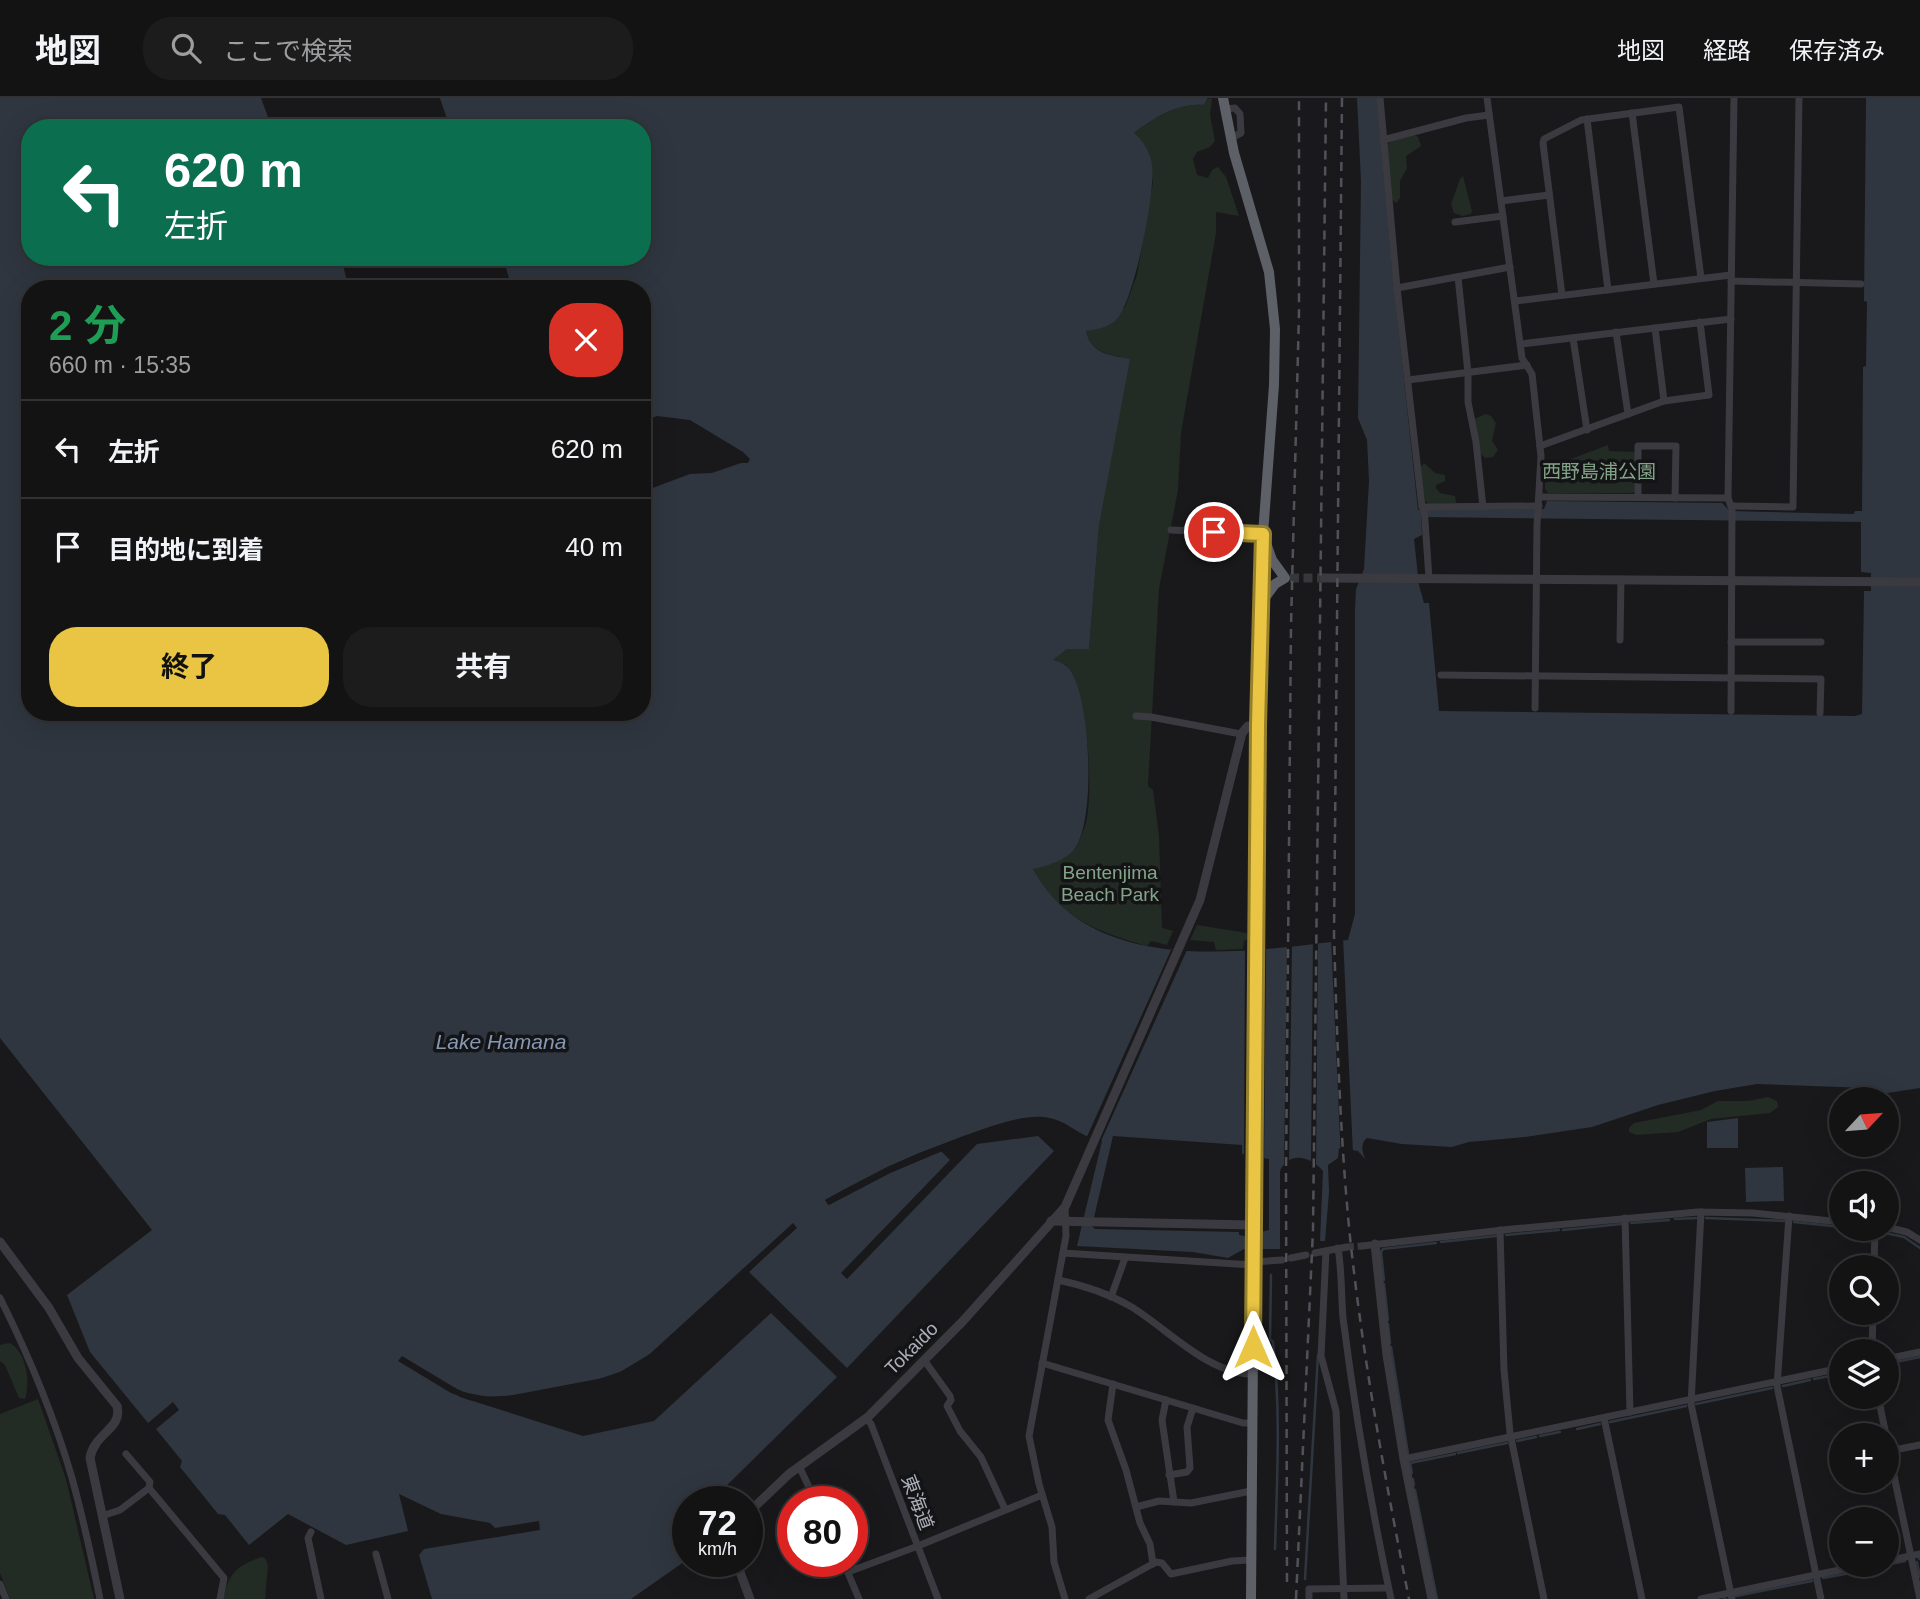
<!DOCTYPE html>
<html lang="ja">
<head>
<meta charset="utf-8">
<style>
  :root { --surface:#131314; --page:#1c1c1d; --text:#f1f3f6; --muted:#9d9ea0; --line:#323234; --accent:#e9c543 }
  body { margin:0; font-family:Helvetica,"Noto Sans JP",sans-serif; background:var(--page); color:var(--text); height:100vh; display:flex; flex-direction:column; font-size:26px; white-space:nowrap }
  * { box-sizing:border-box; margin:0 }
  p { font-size:23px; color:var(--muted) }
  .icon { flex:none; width:38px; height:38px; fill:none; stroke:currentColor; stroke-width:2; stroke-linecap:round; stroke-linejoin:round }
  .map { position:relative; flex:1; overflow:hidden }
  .details { position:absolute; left:21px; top:182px; width:630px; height:441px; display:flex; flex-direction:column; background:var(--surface); border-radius:28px; box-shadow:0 7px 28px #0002,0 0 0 2px var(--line) }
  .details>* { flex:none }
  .banner { position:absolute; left:21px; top:21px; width:630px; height:147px; border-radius:28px; box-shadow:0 7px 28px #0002,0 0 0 2px var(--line); background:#0b6e4f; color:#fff; overflow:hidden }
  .needle { width:46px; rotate:64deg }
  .tools { position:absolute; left:1829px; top:989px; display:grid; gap:14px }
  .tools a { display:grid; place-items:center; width:70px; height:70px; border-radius:50%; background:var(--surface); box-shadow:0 7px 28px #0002,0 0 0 2px var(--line); font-size:35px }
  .speed { position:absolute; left:672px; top:1388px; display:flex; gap:14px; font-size:35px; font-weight:700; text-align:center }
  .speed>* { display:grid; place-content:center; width:91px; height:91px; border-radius:50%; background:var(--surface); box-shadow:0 7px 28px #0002,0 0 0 2px var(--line); line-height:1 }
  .speed small { font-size:18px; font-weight:400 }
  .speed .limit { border:10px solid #d22; background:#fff; color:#111 }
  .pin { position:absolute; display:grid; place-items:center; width:60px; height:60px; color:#fff; margin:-30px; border:4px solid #fff; border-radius:50%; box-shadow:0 2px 7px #0007 }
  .me { position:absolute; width:77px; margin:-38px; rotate:0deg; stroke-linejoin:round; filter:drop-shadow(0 0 5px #0008) }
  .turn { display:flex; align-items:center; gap:24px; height:147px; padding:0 28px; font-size:32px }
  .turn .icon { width:91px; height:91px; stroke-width:2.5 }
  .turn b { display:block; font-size:49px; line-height:60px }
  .round { display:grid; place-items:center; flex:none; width:74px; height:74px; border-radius:28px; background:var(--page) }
  .summary { display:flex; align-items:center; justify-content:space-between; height:119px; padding:0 28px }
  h1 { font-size:42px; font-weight:700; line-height:52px; color:#1e9e55 }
  .button { display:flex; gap:14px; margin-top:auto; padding:14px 28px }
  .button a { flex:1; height:80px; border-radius:28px; background:var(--accent); color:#111; font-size:28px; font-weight:700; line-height:80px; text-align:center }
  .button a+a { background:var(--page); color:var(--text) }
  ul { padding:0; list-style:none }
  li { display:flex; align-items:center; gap:21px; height:98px; padding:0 28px; border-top:2px solid var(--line) }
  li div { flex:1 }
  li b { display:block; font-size:26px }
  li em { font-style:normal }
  header { display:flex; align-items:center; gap:42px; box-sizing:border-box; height:98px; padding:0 35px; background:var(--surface); border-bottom:2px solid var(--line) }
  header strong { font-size:33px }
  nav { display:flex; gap:38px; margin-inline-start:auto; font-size:24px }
  .search { width:490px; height:63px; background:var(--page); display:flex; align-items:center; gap:18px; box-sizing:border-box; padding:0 24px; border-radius:28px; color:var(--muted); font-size:26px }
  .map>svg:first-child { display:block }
  .green { fill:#232b25 }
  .water { fill:#2f363f; fill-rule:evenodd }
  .pier { fill:#19191b }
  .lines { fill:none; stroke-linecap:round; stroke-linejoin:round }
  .stream { stroke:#2f363f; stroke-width:2.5 }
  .minor-tunnel { stroke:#36373b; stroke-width:7; stroke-dasharray:7 3.5; stroke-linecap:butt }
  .tertiary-tunnel { stroke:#36373b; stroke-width:9; stroke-dasharray:9 4.5; stroke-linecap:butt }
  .minor { stroke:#3a3a40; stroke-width:7 }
  .tertiary { stroke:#3a3a40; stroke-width:9 }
  .trunk { stroke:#5e6068; stroke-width:10 }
  .rail { stroke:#515259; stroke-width:2.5; stroke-dasharray:9 7; stroke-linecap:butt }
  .route-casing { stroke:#97802c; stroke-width:18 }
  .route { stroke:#e9c543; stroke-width:12 }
  .labels { text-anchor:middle; stroke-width:7; stroke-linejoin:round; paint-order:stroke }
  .park-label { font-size:19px; fill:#84a48a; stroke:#141416 }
  .street-label { font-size:19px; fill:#acafba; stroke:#141416 }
  .water-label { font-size:21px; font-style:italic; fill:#8598b3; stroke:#141416 }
</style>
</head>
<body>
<header>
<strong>地図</strong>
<div class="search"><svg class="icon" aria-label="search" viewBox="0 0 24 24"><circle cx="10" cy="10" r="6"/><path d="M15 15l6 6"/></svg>ここで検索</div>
<nav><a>地図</a><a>経路</a><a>保存済み</a></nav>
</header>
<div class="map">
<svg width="1920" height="1501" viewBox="0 0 1920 1501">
  <rect width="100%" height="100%" fill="#19191b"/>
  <g class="green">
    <path d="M1212,0l-2,17 5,26 -5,6 -13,5 -4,7 4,16 11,3 4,-8 6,-3 8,10 13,39 -23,-4v21l-35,200 -3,57 -19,99 -11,197 5,4 6,46 3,92 11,3 -6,14 -16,-4 -4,5c-52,-15 -87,-28 -115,-78l43,-20c5,-8 8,-16 11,-25 8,-34 2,-131 -20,-158l-14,-5 15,-11h22l10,-123 30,-167c-19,-5 -38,-5 -43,-28l39,-24 12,-32 16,-93 -4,-30 -16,-18c20,-16 45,-32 71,-29l4,-6z"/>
    <path d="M1414,37l4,2 3,9 -15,10 1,12 -7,13v17l-4,5 -5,-5 -4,-53 4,-4z"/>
    <path d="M1463,78l9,35 -1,3 -8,2 -9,-3 -3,-9 9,-25z"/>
    <path d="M1486,316l5,2 5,7 -4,18 6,9 -5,7 -8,1 -5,-5 -6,-34z"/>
    <path d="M1608,347l1,6 27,1 -1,39 -2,2h-85l-3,-4v-20z"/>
    <path d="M1424,365l11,10 10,2v6l-9,4v3l4,5 15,3 1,7 -27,1 -4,-3 -5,-33z"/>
    <path d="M1197,827l50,8 1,6 -4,2 -1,8 -27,1 -2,-8 -24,-2z"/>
    <path d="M1768,999l9,4 1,6 -8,6 -59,6 -33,13 -42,3 -7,-3v-4l5,-5 67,-13 17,-9h30z"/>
    <path d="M9,1245c17,7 22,40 16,56l-6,-1 -14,-33 -5,-4v-16z"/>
    <path d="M38,1301l28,80 28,120h-84l-10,-26v-159z"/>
    <path d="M261,1459l4,1 3,7 -3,34h-42c6,-27 14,-33 38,-42z"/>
  </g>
  <g class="water">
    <path d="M0,0h261l11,30h-242v129h311l8,32h-319v423h612v-220l48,-18 22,-1 29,-10h7l2,-4 -7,-7 -53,-32 -33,-4 -15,6v-133h-130l-9,-32h139v-129h-192l-10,-30h768l-4,7c-25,-3 -51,13 -70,28 10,9 16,18 18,32 4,25 -18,138 -36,155 -7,7 -20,10 -30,11 5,23 24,24 44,28l-31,167 -10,123h-22l-14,11c7,2 13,4 17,10 21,30 26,149 5,178 -8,12 -28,18 -42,21 59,109 213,83 315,71l7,-26v-304l1,-21 8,-20 5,-88 -2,-41 -9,-22 3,-237 -4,-83h20l17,190 24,222 126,-1 3,-8 175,2 8,8 124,3 1,-3h7l1,-144 3,-1 1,-64 -3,-1 2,-203h54v990l-39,6 -14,-6 -110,-4 -42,7 -57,14 -66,22 -67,10 -56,5 -17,5 -50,-3 -35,-6c-7,5 -5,15 -1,22l-8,-9 -19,-3 -1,10 -10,7 1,27 -4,49h-5l3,-70c-13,-15 -34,-20 -43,0v78h-36l-16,9 -35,-6 -116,-6 25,-105c-24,-4 -33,-21 -58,-24 -26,-2 -54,10 -78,18 -49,18 -95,39 -141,65l4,5 61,-32 51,-22 9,9 -109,113 6,6 130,-135 61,-8 16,15 -207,217 -98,-96 47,-44 -3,-4 -143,130c-10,7 -21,15 -33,19 -28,11 -117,29 -144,22 -26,-7 -49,-26 -72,-39l59,41 123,39 71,-15 117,-108 66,64 -126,124 -23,1v57l-57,40h-199l-13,-44 5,-6 116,-19 -1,-9 -44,7 -5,-5 -49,-9 -42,-20 9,37 -62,14 -58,-31 -39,31 -24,-30 -7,-1 -38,-47 2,-6 -26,-32 23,-19 -6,-8 -25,21 -58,-71 -23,-57 85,-65 -152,-192zM1421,419l440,5v50l10,1v18h-7l-2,123 -7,2 -416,-5 -10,-108h-5l-5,-18 -5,-46 8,-4zM1113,1038l129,9v9l27,5v71l-25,6 -5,-1v-3l-144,-3 -3,-3z"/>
    <path d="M1738,1020v30h-31v-26z"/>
    <path d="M1783,1069l1,34 -38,1 -1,-34z"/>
  </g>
  <g class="pier">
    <path d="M1343,839l10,217 -12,-2v8l-10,-222z"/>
    <path d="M1313,842h5l-2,228 -5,-3z"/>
    <path d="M1287,845h5l-3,221 -5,9z"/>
    <path d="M1245,848h21l-2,216 -3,-3 -17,-1z"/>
    <path d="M1171,852h16l-86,191h-16z"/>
    <path d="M991,1029l1,3 -51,18 4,2 -55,23 -62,32 -3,-5 62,-33 32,-14z"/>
    <path d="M793,1125l4,5 -51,46 -1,-2 -93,85 -31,19 -17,5 -96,19h-27l11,4h-3l-19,-4 -19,-7 -53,-32 4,-5 60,36 27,5 19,-1 95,-18 17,-6 30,-18z"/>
  </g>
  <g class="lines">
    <g class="stream">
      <path d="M1706,1120l78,3"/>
      <path d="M1675,1121l21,-1"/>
      <path d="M1794,1124l47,5"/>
      <path d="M1631,1125l38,-3"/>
      <path d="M1853,1130l16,2"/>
      <path d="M1563,1132l58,-6"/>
      <path d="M1880,1134l24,5 16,11"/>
      <path d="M1506,1137l53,-5"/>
      <path d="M1441,1144l55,-6"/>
      <path d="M1271,1177l-1,64 3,3c8,68 4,139 2,207"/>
      <path d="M1384,1182l-3,-28 2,-3 53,-6"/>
      <path d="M1384,1186l4,36"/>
      <path d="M1388,1226l2,19"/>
      <path d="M1391,1249l17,107"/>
      <path d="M1886,1266l34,-7"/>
      <path d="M1814,1281l27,-5"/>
      <path d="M1783,1288l27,-6"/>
      <path d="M1696,1306l76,-16"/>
      <path d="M1610,1324l76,-16"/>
      <path d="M1577,1331l23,-5"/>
      <path d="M1540,1338l20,-4"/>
      <path d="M1517,1343l19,-4"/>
      <path d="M1458,1355l49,-10"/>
      <path d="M1410,1365l45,-9"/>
      <path d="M1410,1365l2,10"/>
      <path d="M1413,1381l1,6"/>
      <path d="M1415,1392l22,109"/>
      <path d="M1919,1461l1,-1"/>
      <path d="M1917,1464l3,15"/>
      <path d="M1866,1471l39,-8"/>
      <path d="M1823,1480l33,-6"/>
      <path d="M1305,1481l13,-224"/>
      <path d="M1736,1498l76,-15"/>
      <path d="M1724,1501h2"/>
    </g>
    <path class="minor-tunnel" d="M1347,1149l15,-1"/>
    <path class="tertiary-tunnel" d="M1290,480h34"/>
    <g class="minor">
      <path d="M1380,0l17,190 25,219 117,-1"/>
      <path d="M1487,0l35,260 10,16 9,82 -4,69 -2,183"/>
      <path d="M1225,11l10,-1 5,6 1,19 -10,5"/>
      <path d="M1632,15l22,171"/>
      <path d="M1587,21l21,171"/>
      <path d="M1383,42l83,-22 23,-3"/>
      <path d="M1501,103l48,-6"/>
      <path d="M1455,124l48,-6"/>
      <path d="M1458,179l10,96v29l8,40 7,65"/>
      <path d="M1731,183l130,3"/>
      <path d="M1397,190l113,-21"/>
      <path d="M1562,197l-19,-152 1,-4 37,-19 98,-13 22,171"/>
      <path d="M1515,203l216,-26"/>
      <path d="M1655,230l9,73"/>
      <path d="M1616,234l12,82"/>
      <path d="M1573,240l14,92"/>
      <path d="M1521,246l210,-25"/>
      <path d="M1408,282l119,-15"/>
      <path d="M1540,348l124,-45 45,-6 -9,-73"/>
      <path d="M1540,399l188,1"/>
      <path d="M1638,399v-51h38l-1,52"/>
      <path d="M1731,408l62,1 6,-409"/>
      <path d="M1424,409l5,71"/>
      <path d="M1171,432l92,4"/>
      <path d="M1620,542l1,-61"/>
      <path d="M1731,544h90"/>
      <path d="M1441,577l380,4 -1,34"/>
      <path d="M1731,613l1,-202 -4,-11 6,-400"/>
      <path d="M1136,618l15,1 90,17"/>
      <path d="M1065,1109l1,29 -37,200 10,48 13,43 2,35 11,37"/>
      <path d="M1701,1114l-10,192 41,195"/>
      <path d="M1789,1118l-12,170 44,213"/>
      <path d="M1625,1120l5,194"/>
      <path d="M1886,1129l21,5 13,8"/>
      <path d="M1500,1132l4,140 6,63 34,166"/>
      <path d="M1362,1148l150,-17 186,-17 55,1 88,9"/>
      <path d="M1338,1150c4,23 3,47 5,70 12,94 28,188 48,281"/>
      <path d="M1326,1153l-5,105 15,55 8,188"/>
      <path d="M1063,1155l190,12"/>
      <path d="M1315,1155l32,-6"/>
      <path d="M1291,1160l15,-3"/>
      <path d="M1253,1164l29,-2"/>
      <path d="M1874,1169l1,-39"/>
      <path d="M1058,1182c24,5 51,14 72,26 37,22 77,68 123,68"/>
      <path d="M1111,1199l14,-39"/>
      <path d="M0,1200c29,58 54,118 72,180 11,40 20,81 28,121"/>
      <path d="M1872,1253l1,-39"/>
      <path d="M1886,1261l34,-7"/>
      <path d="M924,1262l26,36 1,4 -4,6 13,25 21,26 24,52"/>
      <path d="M1042,1265l201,60h9"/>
      <path d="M1113,1286l-5,36 18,50 14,53 10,21 3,20"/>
      <path d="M1878,1298l8,39"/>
      <path d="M1166,1302l-4,20 12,82"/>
      <path d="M866,1320l5,6 67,175"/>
      <path d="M1604,1320l38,181"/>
      <path d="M1886,1340l34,161"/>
      <path d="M1889,1353l31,-6"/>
      <path d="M1404,1361l437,-91"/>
      <path d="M799,1368l17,36"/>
      <path d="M1169,1377l18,-3 3,-4 -3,-41 6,-19"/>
      <path d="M149,1390l75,90 -4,21"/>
      <path d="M1136,1409l23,-6 32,2 60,-12"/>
      <path d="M102,1418l18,-6 29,-22 1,-6 -24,-28"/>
      <path d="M311,1434l-3,6 13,61"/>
      <path d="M376,1456l12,45"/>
      <path d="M843,1463l16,38"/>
      <path d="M1886,1463l34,-7"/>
      <path d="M848,1474l70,-26 124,-51"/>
      <path d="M0,1486l6,15"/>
      <path d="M1089,1501l67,-37 6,1 9,11 61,-13 19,-1"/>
      <path d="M1309,1501v-10l79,-1"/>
      <path d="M1701,1501l167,-35"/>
    </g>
    <g class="tertiary">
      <path d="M1324,480l596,4"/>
      <path d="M1051,1123l202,4"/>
      <path d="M0,1144l49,66 29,50 39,48c6,23 -23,27 -27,52l30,141"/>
      <path d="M1375,1146l12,111 17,104 28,140"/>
      <path d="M747,1416l42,-40 79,-57 95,-96 102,-114 135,-307 42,-167 6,-7 10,-1"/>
      <path d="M736,1463l14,38"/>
    </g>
    <g class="trunk">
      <path d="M1223,0l11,55 35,119 6,57 -1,56 -11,149 -5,191 -7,874"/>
      <path d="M1261,505l14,-19 10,-6 -13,-18 -7,-20"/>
    </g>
    <g class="rail">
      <path d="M1342,0l-8,837c3,101 6,202 16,302 13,122 35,242 59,362"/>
      <path d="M1287,1484l-1,-409 5,-547 8,-314v-214"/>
      <path d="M1296,1501l17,-369 13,-1132"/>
    </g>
  </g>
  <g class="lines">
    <defs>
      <path id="route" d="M1214,434l49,2 -5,191 -5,622"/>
    </defs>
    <use href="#route" class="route-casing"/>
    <use href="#route" class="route"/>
  </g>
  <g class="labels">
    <g class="park-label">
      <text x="1599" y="380">西野島浦公園</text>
      <text x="1110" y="781">Bentenjima<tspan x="1110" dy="22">Beach Park</tspan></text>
    </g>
    <g class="street-label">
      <text transform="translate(911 1250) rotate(-45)" y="7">Tokaido</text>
      <text transform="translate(918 1404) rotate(69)" y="7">東海道</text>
    </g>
    <g class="water-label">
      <text x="501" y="951">Lake Hamana</text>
    </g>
  </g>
</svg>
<div class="tools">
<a><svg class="needle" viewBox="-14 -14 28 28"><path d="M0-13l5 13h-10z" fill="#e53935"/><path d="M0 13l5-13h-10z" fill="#9d9ea0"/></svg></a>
<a><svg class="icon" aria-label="sound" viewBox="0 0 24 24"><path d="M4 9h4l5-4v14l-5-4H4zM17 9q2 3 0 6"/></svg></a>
<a><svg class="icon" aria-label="search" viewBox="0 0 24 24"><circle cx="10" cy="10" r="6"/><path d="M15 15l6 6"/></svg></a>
<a><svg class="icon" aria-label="layers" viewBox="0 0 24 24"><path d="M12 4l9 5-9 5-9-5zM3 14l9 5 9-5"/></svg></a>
<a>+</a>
<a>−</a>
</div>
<div class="speed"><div>72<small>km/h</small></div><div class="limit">80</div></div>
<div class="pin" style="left:1214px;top:434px;background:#d93025"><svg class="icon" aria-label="arrive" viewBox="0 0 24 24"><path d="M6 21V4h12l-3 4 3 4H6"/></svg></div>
<svg class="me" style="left:1253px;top:1249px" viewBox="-20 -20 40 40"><path d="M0-17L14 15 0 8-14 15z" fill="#e9c543" stroke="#fff" stroke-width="4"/></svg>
<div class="banner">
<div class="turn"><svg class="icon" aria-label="left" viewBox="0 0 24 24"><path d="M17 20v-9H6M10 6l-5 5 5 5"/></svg><div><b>620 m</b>左折</div></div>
</div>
<section class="details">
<div class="summary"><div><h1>2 分</h1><p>660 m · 15:35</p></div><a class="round" style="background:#d93025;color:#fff"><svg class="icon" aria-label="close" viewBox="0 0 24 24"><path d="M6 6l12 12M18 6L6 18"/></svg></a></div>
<ul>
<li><svg class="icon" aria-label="left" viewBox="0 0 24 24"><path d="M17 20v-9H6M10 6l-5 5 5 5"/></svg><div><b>左折</b></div><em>620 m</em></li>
<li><svg class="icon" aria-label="arrive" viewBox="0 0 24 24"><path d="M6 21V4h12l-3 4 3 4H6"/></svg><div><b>目的地に到着</b></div><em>40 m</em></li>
</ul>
<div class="button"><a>終了</a><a>共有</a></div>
</section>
</div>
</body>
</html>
